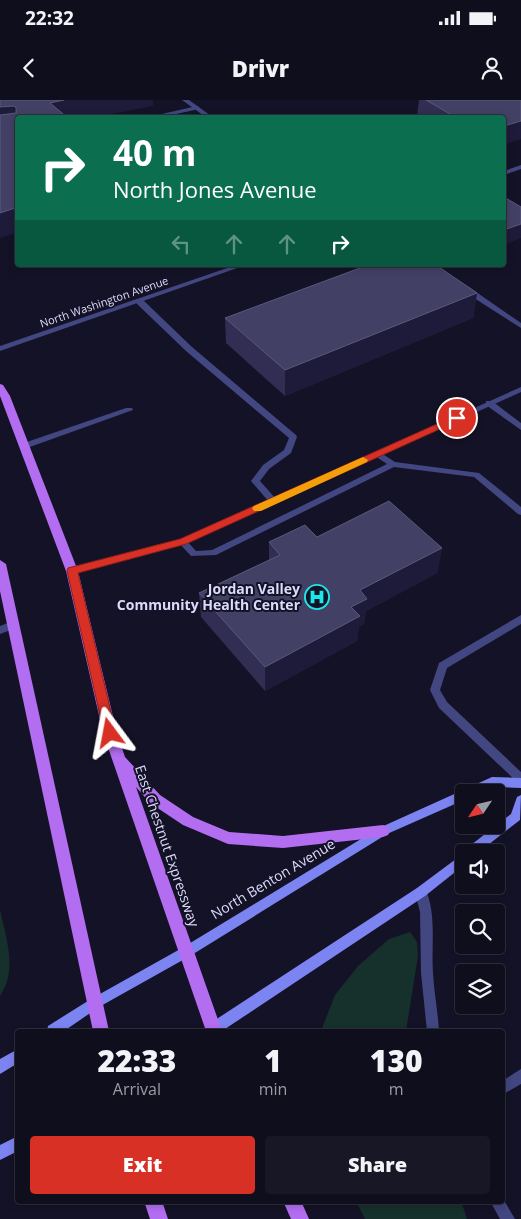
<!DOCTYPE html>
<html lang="en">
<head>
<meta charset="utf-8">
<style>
  :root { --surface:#0f0e1c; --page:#181725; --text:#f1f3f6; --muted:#9b9ca3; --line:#2f2e3b; --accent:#d93025 }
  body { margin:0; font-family:"Open Sans",sans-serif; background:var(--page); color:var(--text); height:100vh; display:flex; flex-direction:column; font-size:19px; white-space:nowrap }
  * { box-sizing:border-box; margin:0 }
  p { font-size:16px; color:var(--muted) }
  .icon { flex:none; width:28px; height:28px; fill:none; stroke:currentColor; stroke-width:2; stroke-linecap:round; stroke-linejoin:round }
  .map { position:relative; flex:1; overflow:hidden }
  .drawer { position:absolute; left:15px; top:929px; width:490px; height:175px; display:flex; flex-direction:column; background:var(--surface); border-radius:5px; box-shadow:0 2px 8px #0003,0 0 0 1px var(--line) }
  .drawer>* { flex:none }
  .top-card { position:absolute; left:15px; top:15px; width:491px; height:152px; border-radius:5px; box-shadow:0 2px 8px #0003,0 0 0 1px var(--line); background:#0b6e4f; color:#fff; overflow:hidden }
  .needle { width:32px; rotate:235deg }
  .fabs { position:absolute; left:455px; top:684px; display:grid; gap:10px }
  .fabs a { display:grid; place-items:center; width:50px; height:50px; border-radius:5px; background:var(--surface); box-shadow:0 2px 8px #0003,0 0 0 1px var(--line); font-size:25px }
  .pin { position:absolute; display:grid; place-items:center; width:42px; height:42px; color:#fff; margin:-21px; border:2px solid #fff; border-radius:50%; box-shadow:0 1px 5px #0007 }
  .me { position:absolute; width:55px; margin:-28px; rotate:347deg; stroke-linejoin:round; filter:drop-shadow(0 0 4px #0008) }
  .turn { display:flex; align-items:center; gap:18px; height:105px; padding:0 15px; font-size:22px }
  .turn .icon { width:65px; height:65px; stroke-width:2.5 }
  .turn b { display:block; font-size:35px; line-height:42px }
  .lanes { display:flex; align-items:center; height:48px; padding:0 15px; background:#0003; justify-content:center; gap:25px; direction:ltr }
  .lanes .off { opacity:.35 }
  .eta { display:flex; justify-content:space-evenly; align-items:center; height:85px; text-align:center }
  .eta b { font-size:30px; font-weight:800; line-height:35px }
  .cta { display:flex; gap:10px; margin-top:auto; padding:10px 15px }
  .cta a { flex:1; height:58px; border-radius:5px; background:var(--accent); color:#fff; font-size:20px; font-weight:800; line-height:58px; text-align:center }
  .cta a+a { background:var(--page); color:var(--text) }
  .status { display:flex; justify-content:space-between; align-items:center; height:35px; padding:0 25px; background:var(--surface); direction:ltr }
  .status svg { height:14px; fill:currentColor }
  header { display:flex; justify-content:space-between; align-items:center; height:65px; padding:0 15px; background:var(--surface); font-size:22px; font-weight:800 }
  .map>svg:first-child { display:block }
  .green { fill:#16302c }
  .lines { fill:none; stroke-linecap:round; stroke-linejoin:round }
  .service { fill:#424681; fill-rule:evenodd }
  .minor { fill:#424681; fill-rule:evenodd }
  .secondary { fill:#7c84f2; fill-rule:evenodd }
  .primary { fill:#b36df1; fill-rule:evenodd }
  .wall { fill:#312d53 }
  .shaded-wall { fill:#1e1a39 }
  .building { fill:#434065; stroke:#5b587c }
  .route { fill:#d93025; stroke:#8d1f18 }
  .slow { fill:#f59e0b }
  .labels { text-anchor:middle; stroke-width:4; stroke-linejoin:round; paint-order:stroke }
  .far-street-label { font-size:11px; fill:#dcdbfb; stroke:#141226 }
  .poi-label { font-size:14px; font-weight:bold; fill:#dcdbfb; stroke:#141226; text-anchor:end }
  .street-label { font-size:14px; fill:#dcdbfb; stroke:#141226 }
</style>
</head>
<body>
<div class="status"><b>22:32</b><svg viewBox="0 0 49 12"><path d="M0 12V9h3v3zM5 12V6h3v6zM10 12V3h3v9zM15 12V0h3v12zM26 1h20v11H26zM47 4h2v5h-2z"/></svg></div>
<header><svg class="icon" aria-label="back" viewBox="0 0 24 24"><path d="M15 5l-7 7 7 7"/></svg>Drivr<svg class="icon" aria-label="person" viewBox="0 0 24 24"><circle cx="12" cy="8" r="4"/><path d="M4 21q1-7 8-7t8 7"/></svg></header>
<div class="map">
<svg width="521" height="1119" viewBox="0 0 521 1119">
  <rect width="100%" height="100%" fill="#141226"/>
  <g class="green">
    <path d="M0,810c6,28 18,60 0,86z"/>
    <path d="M410,832l7,10 1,14 -12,75h-85l14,-36 23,-29 31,-27z"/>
    <path d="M356,1101h105l6,18h-102z"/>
  </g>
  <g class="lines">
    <g class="service">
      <path d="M197,6l2,1v2l-41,9h-14z"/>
      <path d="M136,199h6l50,48 104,88 1,2 -6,16 -22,16 -9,12 16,18 1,2 -1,2h-6l-19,-22 12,-16 21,-15 5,-12 -103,-87 -50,-48z"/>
      <path d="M486,301h6l29,22v7l-35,-25z"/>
      <path d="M126,308h6l1,2 -106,38 -3,1 -4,-3 1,-2z"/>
      <path d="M378,351l17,11 84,11 42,34v8l-3,-1 -44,-37 -80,-10 -178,88 -25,1 -13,-14 2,-2h6l10,11 16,-1 175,-86 -12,-8 -1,-2z"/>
      <path d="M521,515v9l-74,44 -7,22 7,12 74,70v12l-4,-2 -78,-74 -9,-18 9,-27z"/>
      <path d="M13,521l5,4 -2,3 -16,6v-8z"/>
      <path d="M521,969v15l-19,11v-14z"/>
    </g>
    <g class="minor">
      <path d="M182,0h7l25,18h-7z"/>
      <path d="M521,65v4l-17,6v-4z"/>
      <path d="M236,165h10l-246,86v-5z"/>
      <path d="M463,187h6l52,36v5l-58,-37z"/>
      <path d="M521,287v5l-335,152 -114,30 -5,-3 5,-3 108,-28z"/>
      <path d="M421,787l4,1c12,26 6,57 8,85 1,19 5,39 6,58h-12l-6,-58 -1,-61 -5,-20 2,-4z"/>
      <path d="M502,1097l13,22h-15l-10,-18h12z"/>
    </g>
    <g class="secondary">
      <path d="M492,677l29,1v10l-28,-1 -14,5h-15v8l-77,34 -197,122 -91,51 -35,24h-17l1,-5 43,-27 91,-51 197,-120z"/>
      <path d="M521,695l-1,25 -41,32h-14l2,-4 44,-34 6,-17z"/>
      <path d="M464,753v12l-39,31 -203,135h-17l1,-5 211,-138z"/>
      <path d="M18,949v14l-18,11v-15z"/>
      <path d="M18,1036v15l-18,9v-15z"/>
    </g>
    <g class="primary">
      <path d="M0,284l3,1 7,11 68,175 39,162 8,24 35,38 33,22 36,15 54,4 100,-11 5,2 2,4 -2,4 -5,2 -100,11 -55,-4 -45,-19 -33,-22 -14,-16 86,244h-16l-103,-298 -37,-162 -66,-175z"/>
      <path d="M0,460l6,4 103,467h-16l-93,-440z"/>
      <path d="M144,1101h18l6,18h-18z"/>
      <path d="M283,1101h18l8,18h-18z"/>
    </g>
  </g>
  <g class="wall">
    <path d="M419,0h102l-17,18h-84l-3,-2z"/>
    <path d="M477,193l-4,25 -188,78 -59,-53 -1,-25z"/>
    <path d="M317,437l125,11 -5,25 -71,38 -2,13 -5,2 -2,15 -92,50 -64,-74 -2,-24 70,-33v-18z"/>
  </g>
  <g class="shaded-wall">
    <path d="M64,0h89v6l-62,12h-39l-2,-15z"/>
    <path d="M14,6l4,20 -18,4v-23z"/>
    <path d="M521,21v18l-17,6v-19z"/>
    <path d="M18,107v25l-18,6v-25z"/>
    <path d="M521,124v14l-17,7v-15z"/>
    <path d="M477,193l-4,25 -188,78v-26z"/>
    <path d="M442,448l-5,25 -71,38 -2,13 -5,2 -2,15 -92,50v-24l86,-60 9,-17z"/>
  </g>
  <g class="building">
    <path d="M0,0h64l-14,3 18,15h-50v89l-18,6v-98l16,-2v-5l-2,-2 -14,1z"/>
    <path d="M426,0h95v21l-17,5v-8h-47z"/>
    <path d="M504,97l17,10v17l-17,6z"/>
    <path d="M368,165h68l41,28 -192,77 -60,-52z"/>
    <path d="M389,401l53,47 -82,42 7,9 -16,8 9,9 -95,51 -66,-74 81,-38 -11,-13 36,-17 12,12z"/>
  </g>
  <path class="route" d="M457,315l3,1v4l-274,124 -108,29 38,160 -2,4h-9l-38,-166 1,-3 112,-29z"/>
  <path class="slow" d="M363,357l5,3 -1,2 -106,49h-7l-2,-3 2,-2z"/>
  <defs>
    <symbol id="hospital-ring" viewBox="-11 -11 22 22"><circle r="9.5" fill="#141226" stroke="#1ae8e8" stroke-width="1.5"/><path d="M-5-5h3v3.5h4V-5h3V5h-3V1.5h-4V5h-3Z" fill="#1ae8e8"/></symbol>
  </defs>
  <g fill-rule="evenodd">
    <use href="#hospital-ring" x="303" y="483" width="28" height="28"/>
  </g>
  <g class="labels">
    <g class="far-street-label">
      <text transform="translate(104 202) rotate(-19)" y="4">North Washington Avenue</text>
    </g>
    <g class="poi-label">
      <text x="300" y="494">Jordan Valley<tspan x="300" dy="16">Community Health Center</tspan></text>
    </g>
    <g class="street-label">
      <text transform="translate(167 746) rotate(71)" y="5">East Chestnut Expressway</text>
      <text transform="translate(273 779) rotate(-31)" y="5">North Benton Avenue</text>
    </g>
  </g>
</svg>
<div class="fabs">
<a><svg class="needle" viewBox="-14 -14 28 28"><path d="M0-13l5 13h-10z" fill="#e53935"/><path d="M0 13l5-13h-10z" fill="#9b9ca3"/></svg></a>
<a><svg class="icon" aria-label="sound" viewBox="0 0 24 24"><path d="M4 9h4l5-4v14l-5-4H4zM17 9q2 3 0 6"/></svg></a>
<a><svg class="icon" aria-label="search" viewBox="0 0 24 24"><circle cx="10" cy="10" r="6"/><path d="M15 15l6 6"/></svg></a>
<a><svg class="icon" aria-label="layers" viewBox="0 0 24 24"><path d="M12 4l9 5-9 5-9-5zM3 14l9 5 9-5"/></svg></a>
</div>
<div class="pin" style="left:457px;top:318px;background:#d93025"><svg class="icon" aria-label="arrive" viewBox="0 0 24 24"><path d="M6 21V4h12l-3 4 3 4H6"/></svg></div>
<svg class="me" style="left:110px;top:633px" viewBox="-20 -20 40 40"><path d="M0-17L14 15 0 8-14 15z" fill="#d93025" stroke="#fff" stroke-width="4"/></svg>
<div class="top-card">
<div class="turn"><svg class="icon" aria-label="right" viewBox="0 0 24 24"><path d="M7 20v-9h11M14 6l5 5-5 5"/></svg><div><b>40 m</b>North Jones Avenue</div></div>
<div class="lanes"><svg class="icon off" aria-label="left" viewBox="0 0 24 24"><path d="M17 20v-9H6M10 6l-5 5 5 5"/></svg><svg class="icon off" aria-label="ahead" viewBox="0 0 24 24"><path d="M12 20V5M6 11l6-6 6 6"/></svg><svg class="icon off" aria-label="ahead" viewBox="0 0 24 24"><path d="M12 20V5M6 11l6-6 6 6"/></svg><svg class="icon" aria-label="right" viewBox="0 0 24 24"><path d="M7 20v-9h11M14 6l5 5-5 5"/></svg></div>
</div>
<section class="drawer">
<div class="eta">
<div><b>22:33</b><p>Arrival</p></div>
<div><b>1</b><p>min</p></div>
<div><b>130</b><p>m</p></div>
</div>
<div class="cta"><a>Exit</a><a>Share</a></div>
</section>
</div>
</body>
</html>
